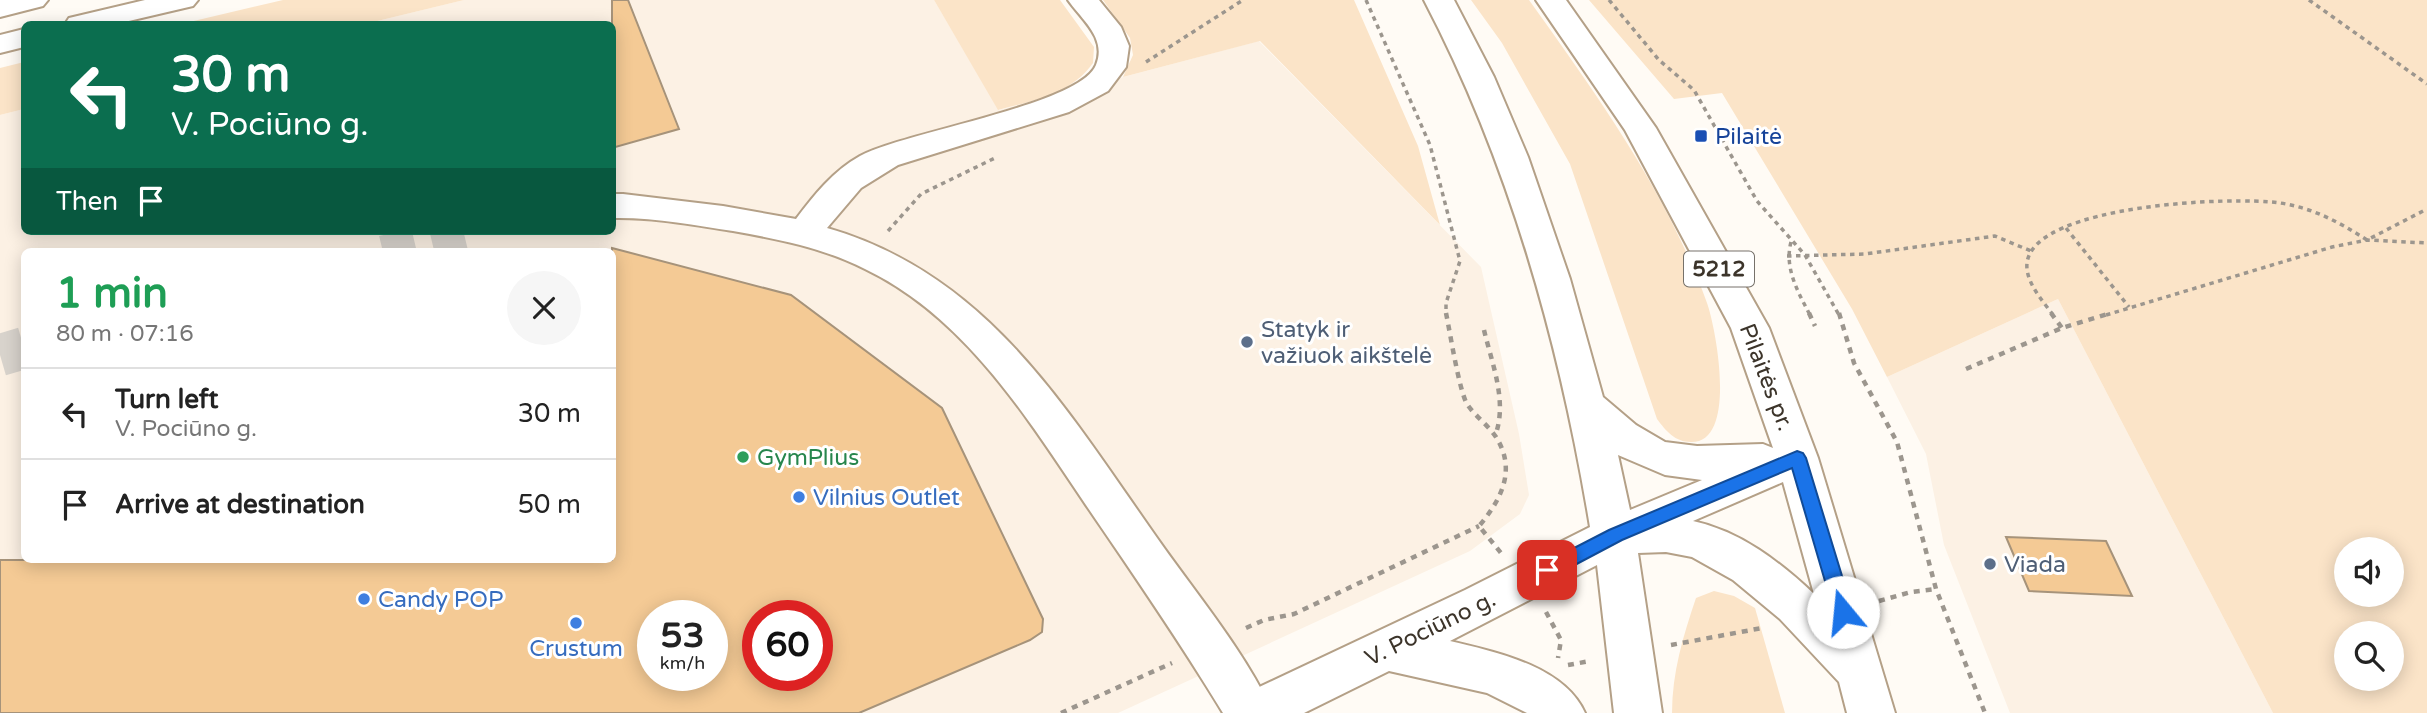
<!DOCTYPE html>
<html lang="en">
<head>
<meta charset="utf-8">
<style>
  :root { --surface:#fff; --page:#f6f6f6; --text:#222; --muted:#767676; --line:#e0e0e0 }
  body { margin:0; font-family:"Varela Round",sans-serif; background:var(--page); color:var(--text); height:100vh; display:flex; flex-direction:column; font-size:26px; white-space:nowrap }
  * { box-sizing:border-box; margin:0 }
  p { font-size:23px; color:var(--muted) }
  .icon { flex:none; width:38px; height:38px; fill:none; stroke:currentColor; stroke-width:2; stroke-linecap:round; stroke-linejoin:round }
  .map { position:relative; flex:1; overflow:hidden }
  .details { position:absolute; left:21px; top:248px; width:595px; height:315px; display:flex; flex-direction:column; background:var(--surface); border-radius:10px; box-shadow:0 4px 18px #0003 }
  .details>* { flex:none }
  .top-card { position:absolute; left:21px; top:21px; width:595px; height:214px; border-radius:10px; box-shadow:0 4px 18px #0003; background:#0b6e4f; color:#fff; overflow:hidden }
  .buttons { position:absolute; left:2334px; top:537px; display:grid; gap:14px }
  .buttons a { display:grid; place-items:center; width:70px; height:70px; border-radius:50%; background:var(--surface); box-shadow:0 4px 18px #0003; font-size:35px }
  .speed { position:absolute; left:637px; top:600px; display:flex; gap:14px; font-size:35px; font-weight:700; text-align:center }
  .speed>* { display:grid; place-content:center; width:91px; height:91px; border-radius:50%; background:var(--surface); box-shadow:0 4px 18px #0003; line-height:1 }
  .speed small { font-size:18px; font-weight:400 }
  .speed .limit { border:10px solid #d22; background:#fff; color:#111 }
  .pin { position:absolute; display:grid; place-items:center; width:60px; height:60px; color:#fff; margin:-30px; border-radius:14px; box-shadow:0 4px 10px #0006 }
  .me { position:absolute; width:77px; margin:-38px; rotate:343deg; stroke-linejoin:round; filter:drop-shadow(0 0 5px #0008) }
  .turn { display:flex; align-items:center; gap:24px; height:147px; padding:0 35px; font-size:32px }
  .turn .icon { width:91px; height:91px; stroke-width:2.5 }
  .turn b { display:block; font-size:49px; line-height:60px }
  .then { display:flex; align-items:center; height:66px; padding:0 35px; background:#0003; gap:14px; font-size:26px }
  .round { display:grid; place-items:center; flex:none; width:74px; height:74px; border-radius:37px; background:var(--page) }
  .overview { display:flex; align-items:center; justify-content:space-between; height:119px; padding:0 35px }
  h1 { font-size:42px; font-weight:700; line-height:52px; color:#1e9e55 }
  ul { padding:0; list-style:none }
  li { display:flex; align-items:center; gap:21px; height:91px; padding:0 35px; border-top:2px solid var(--line) }
  li div { flex:1 }
  li b { display:block; font-size:26px }
  li em { font-style:normal }
  .map>svg:first-child { display:block }
  .built { fill:#fcf1e4; fill-rule:evenodd }
  .green { fill:#fbe4c8; fill-rule:evenodd }
  .building { fill:#f4ca95; stroke:#a6937a; stroke-width:2; fill-rule:evenodd }
  .lines { fill:none; stroke-linecap:round; stroke-linejoin:round }
  .minor-tunnel-far1 { stroke:#d8d3cc; stroke-width:33; stroke-dasharray:33 17; stroke-linecap:butt }
  .minor-tunnel { stroke:#d8d3cc; stroke-width:42; stroke-dasharray:42 21; stroke-linecap:butt }
  .minor-casing { stroke:#b4a087; stroke-width:4 }
  .major-casing { stroke:#b4a087; stroke-width:4 }
  .highway-casing { stroke:#b4a087; stroke-width:4 }
  .path-far1 { stroke:#9c968e; stroke-width:3.5; stroke-dasharray:4.5 4.5; stroke-linecap:butt }
  .path { stroke:#9c968e; stroke-width:4.5; stroke-dasharray:6 6; stroke-linecap:butt }
  .minor { fill:#fff; fill-rule:evenodd }
  .major { fill:#fff; fill-rule:evenodd }
  .highway { fill:#fff; fill-rule:evenodd }
  .route { fill:#1a73e8; stroke:#114b97; stroke-width:2 }
  .transit-dot { fill:#1a4fb4; stroke:#fff; stroke-width:2.5 }
  .service-dot { fill:#5c6f8a; stroke:#fff; stroke-width:2.5 }
  .leisure-dot { fill:#2e9e5b; stroke:#fff; stroke-width:2.5 }
  .shop-dot { fill:#3f7fe0; stroke:#fff; stroke-width:2.5 }
  .labels { text-anchor:middle; stroke-width:6; stroke-linejoin:round; paint-order:stroke }
  .shield { fill:#fff; stroke:#76716a; stroke-width:2 }
  .shield-label { font-size:21px; font-weight:bold; fill:#3c342a }
  .transit-label { font-size:23px; fill:#164399; stroke:#fff; text-anchor:start }
  .service-label { font-size:23px; fill:#4e5e75; stroke:#fff; text-anchor:start }
  .street-label { font-size:23px; fill:#3c342a; stroke:#fff }
  .leisure-label { font-size:23px; fill:#27864d; stroke:#fff; text-anchor:start }
  .shop-label { font-size:23px; fill:#366cbe; stroke:#fff; text-anchor:start }
</style>
</head>
<body>
<div class="map">
<svg width="2427" height="713" viewBox="0 0 2427 713">
  <rect width="100%" height="100%" fill="#fffbf5"/>
  <g class="built">
    <path d="M464,0h470l65,110 260,-69 222,226 38,167 10,61 -9,19 -50,37 -352,162h-1118v-598l24,-6v122h588v-207h-247zM24,252h588v308h-588zM653,616h59v60h-59zM758,616h59v60h-59z"/>
    <path d="M2058,299l215,414h-263l-66,-168 -18,-91 -39,-77z"/>
  </g>
  <g class="green">
    <path d="M283,0h181l-99,24h-184z"/>
    <path d="M934,0h126l34,47 -1,16c-23,32 -58,37 -95,47z"/>
    <path d="M1103,0h251l64,146 22,79 -180,-184 -137,36 10,-22 -3,-17z"/>
    <path d="M1471,0h58c68,95 138,192 178,303 9,25 31,140 -16,139 -16,0 -25,-11 -34,-23l-87,-255 -68,-121z"/>
    <path d="M1589,0h838v713h-154l-215,-414 -171,78 -35,-68 -130,-216 -48,6zM2347,550h45v45h-45zM2347,634h45v45h-45z"/>
    <path d="M24,62v47l-24,6v-47z"/>
    <path d="M1714,591l20,5 21,12 30,105h-113c0,-40 11,-77 24,-115z"/>
  </g>
  <g class="building">
    <path d="M612,0h16l51,129 -67,19z"/>
    <path d="M612,248l179,47 151,113 101,211 -1,13 -12,8 -171,73h-859v-153h612zM653,616h59v60h-59zM758,616h59v60h-59z"/>
    <path d="M2006,537l100,4 26,55 -103,-5z"/>
  </g>
  <g class="lines">
    <path class="minor-tunnel-far1" d="M383,252l87,-21"/>
    <path class="minor-tunnel" d="M0,355l24,-7"/>
    <defs>
      <path id="minor" d="M1068,0h31l22,27 8,19 -3,21 -18,24 -39,21 -171,53 -37,23 -34,40c164,47 242,186 335,317 37,52 85,110 111,168h-50c-43,-71 -90,-139 -137,-208 -60,-89 -121,-188 -221,-236 -41,-21 -87,-30 -132,-38 -39,-6 -80,-14 -121,-13v-24h11l100,12 73,13c18,-24 37,-48 64,-63 44,-24 220,-51 236,-91 11,-27 -14,-45 -28,-65z"/>
      <path id="major" d="M1424,0h30l40,77 34,80 42,122 33,118 33,28 29,17 32,4 66,-2 10,4 -42,-120 -106,-198 -89,-130h30l90,128 113,200 49,130 77,255h-48l-8,-31 -59,-63 -47,-39 -41,-23 -26,-5 -28,1 24,160h-48l-17,-148 -147,76c46,11 114,25 135,72h-58l-40,-20 -98,-22 -85,42h-73l7,-16 227,-107 125,-63c-30,-182 -80,-363 -166,-527zM1618,455l47,20 37,5 -72,30zM1783,482l31,112c-34,-32 -74,-63 -121,-73z"/>
      <g id="highway">
        <path d="M0,0h48l-5,6 -43,11z"/>
        <path d="M145,0h53l-5,6 -77,18h-51l4,-6z"/>
        <path d="M24,29v18l-24,6v-18z"/>
      </g>
    </defs>
    <use href="#minor" class="minor-casing"/>
    <use href="#major" class="major-casing"/>
    <use href="#highway" class="highway-casing"/>
    <g class="path-far1">
      <path d="M1366,0l64,145 30,116 -14,42v12"/>
      <path d="M1609,0l50,60 35,30 63,111 48,54 34,60"/>
      <path d="M2309,0l118,84"/>
      <path d="M1146,62l97,-62"/>
      <path d="M2066,228l63,79"/>
      <path d="M888,231l33,-37 76,-37"/>
      <path d="M1791,242c-7,26 7,50 19,73"/>
      <path d="M1787,256l78,-2 130,-18 36,15"/>
      <path d="M2053,315c-10,-14 -28,-33 -26,-52 7,-59 208,-67 253,-60 33,5 59,19 87,37l60,-31"/>
      <path d="M2106,315l226,-68 35,-7 60,3"/>
    </g>
    <g class="path">
      <path d="M1446,313c4,19 13,77 21,91 8,12 21,21 29,33 21,33 5,63 -17,89l22,27"/>
      <path d="M1809,313l6,13"/>
      <path d="M1839,313l15,50 43,79 39,147 49,124"/>
      <path d="M2051,313l11,15"/>
      <path d="M1484,330c8,34 24,72 11,106"/>
      <path d="M1966,369l96,-41 49,-15"/>
      <path d="M1879,601l32,-9 25,-3"/>
      <path d="M1546,612l15,28 -3,18"/>
      <path d="M1246,628l18,-8 30,-6 185,-88"/>
      <path d="M1671,645l91,-17"/>
      <path d="M1568,665l22,-4"/>
      <path d="M1061,713l111,-50"/>
    </g>
    <use href="#minor" class="minor"/>
    <use href="#major" class="major"/>
    <use href="#highway" class="highway"/>
  </g>
  <path class="route" d="M1797,451l6,2 3,5 47,154 -3,6 -7,2 -6,-2 -3,-6 -42,-144 -170,72 -68,36 -7,2 -6,-2 -3,-6 3,-5 68,-35z"/>
  <rect class="transit-dot" x="1694" y="129" width="14" height="14" rx="3.5"/>
  <g class="service-dot">
    <circle cx="1247" cy="342" r="7"/>
    <circle cx="1990" cy="564" r="7"/>
  </g>
  <circle class="leisure-dot" cx="743" cy="457" r="7"/>
  <g class="shop-dot">
    <circle cx="799" cy="497" r="7"/>
    <circle cx="364" cy="599" r="7"/>
    <circle cx="576" cy="623" r="7"/>
  </g>
  <g class="labels">
    <rect class="shield" x="1684" y="251.5" width="70" height="35" rx="5"/>
    <g class="shield-label">
      <text x="1719" y="276">5212</text>
    </g>
    <g class="transit-label">
      <text x="1715" y="144">Pilaitė</text>
    </g>
    <g class="service-label">
      <text x="1261" y="337">Statyk ir<tspan x="1261" dy="26">važiuok aikštelė</tspan></text>
      <text x="2004" y="572">Viada</text>
    </g>
    <g class="street-label">
      <text transform="translate(1767 377) rotate(69)" y="8">Pilaitės pr.</text>
      <text transform="translate(1430 628) rotate(-26)" y="8">V. Pociūno g.</text>
    </g>
    <g class="leisure-label">
      <text x="757" y="465">GymPlius</text>
    </g>
    <g class="shop-label">
      <text x="813" y="505">Vilnius Outlet</text>
      <text x="378" y="607">Candy POP</text>
      <text x="576" y="656" text-anchor="middle">Crustum</text>
    </g>
  </g>
</svg>
<div class="buttons">
<a><svg class="icon" aria-label="sound" viewBox="0 0 24 24"><path d="M4 9h4l5-4v14l-5-4H4zM17 9q2 3 0 6"/></svg></a>
<a><svg class="icon" aria-label="search" viewBox="0 0 24 24"><circle cx="10" cy="10" r="6"/><path d="M15 15l6 6"/></svg></a>
</div>
<div class="speed"><div>53<small>km/h</small></div><div class="limit">60</div></div>
<div class="pin" style="left:1547px;top:570px;background:#d93025"><svg class="icon" aria-label="arrive" viewBox="0 0 24 24"><path d="M6 21V4h12l-3 4 3 4H6"/></svg></div>
<svg class="me" style="left:1843px;top:612px" viewBox="-20 -20 40 40"><circle r="19" fill="#fff"/><path d="M0-13L10 11 0 6-10 11z" fill="#1a73e8"/></svg>
<div class="top-card">
<div class="turn"><svg class="icon" aria-label="left" viewBox="0 0 24 24"><path d="M17 20v-9H6M10 6l-5 5 5 5"/></svg><div><b>30 m</b>V. Pociūno g.</div></div>
<div class="then">Then<svg class="icon" aria-label="arrive" viewBox="0 0 24 24"><path d="M6 21V4h12l-3 4 3 4H6"/></svg></div>
</div>
<section class="details">
<div class="overview"><div><h1>1 min</h1><p>80 m · 07:16</p></div><a class="round"><svg class="icon" aria-label="close" viewBox="0 0 24 24"><path d="M6 6l12 12M18 6L6 18"/></svg></a></div>
<ul>
<li><svg class="icon" aria-label="left" viewBox="0 0 24 24"><path d="M17 20v-9H6M10 6l-5 5 5 5"/></svg><div><b>Turn left</b><p>V. Pociūno g.</p></div><em>30 m</em></li>
<li><svg class="icon" aria-label="arrive" viewBox="0 0 24 24"><path d="M6 21V4h12l-3 4 3 4H6"/></svg><div><b>Arrive at destination</b></div><em>50 m</em></li>
</ul>
</section>
</div>
</body>
</html>
